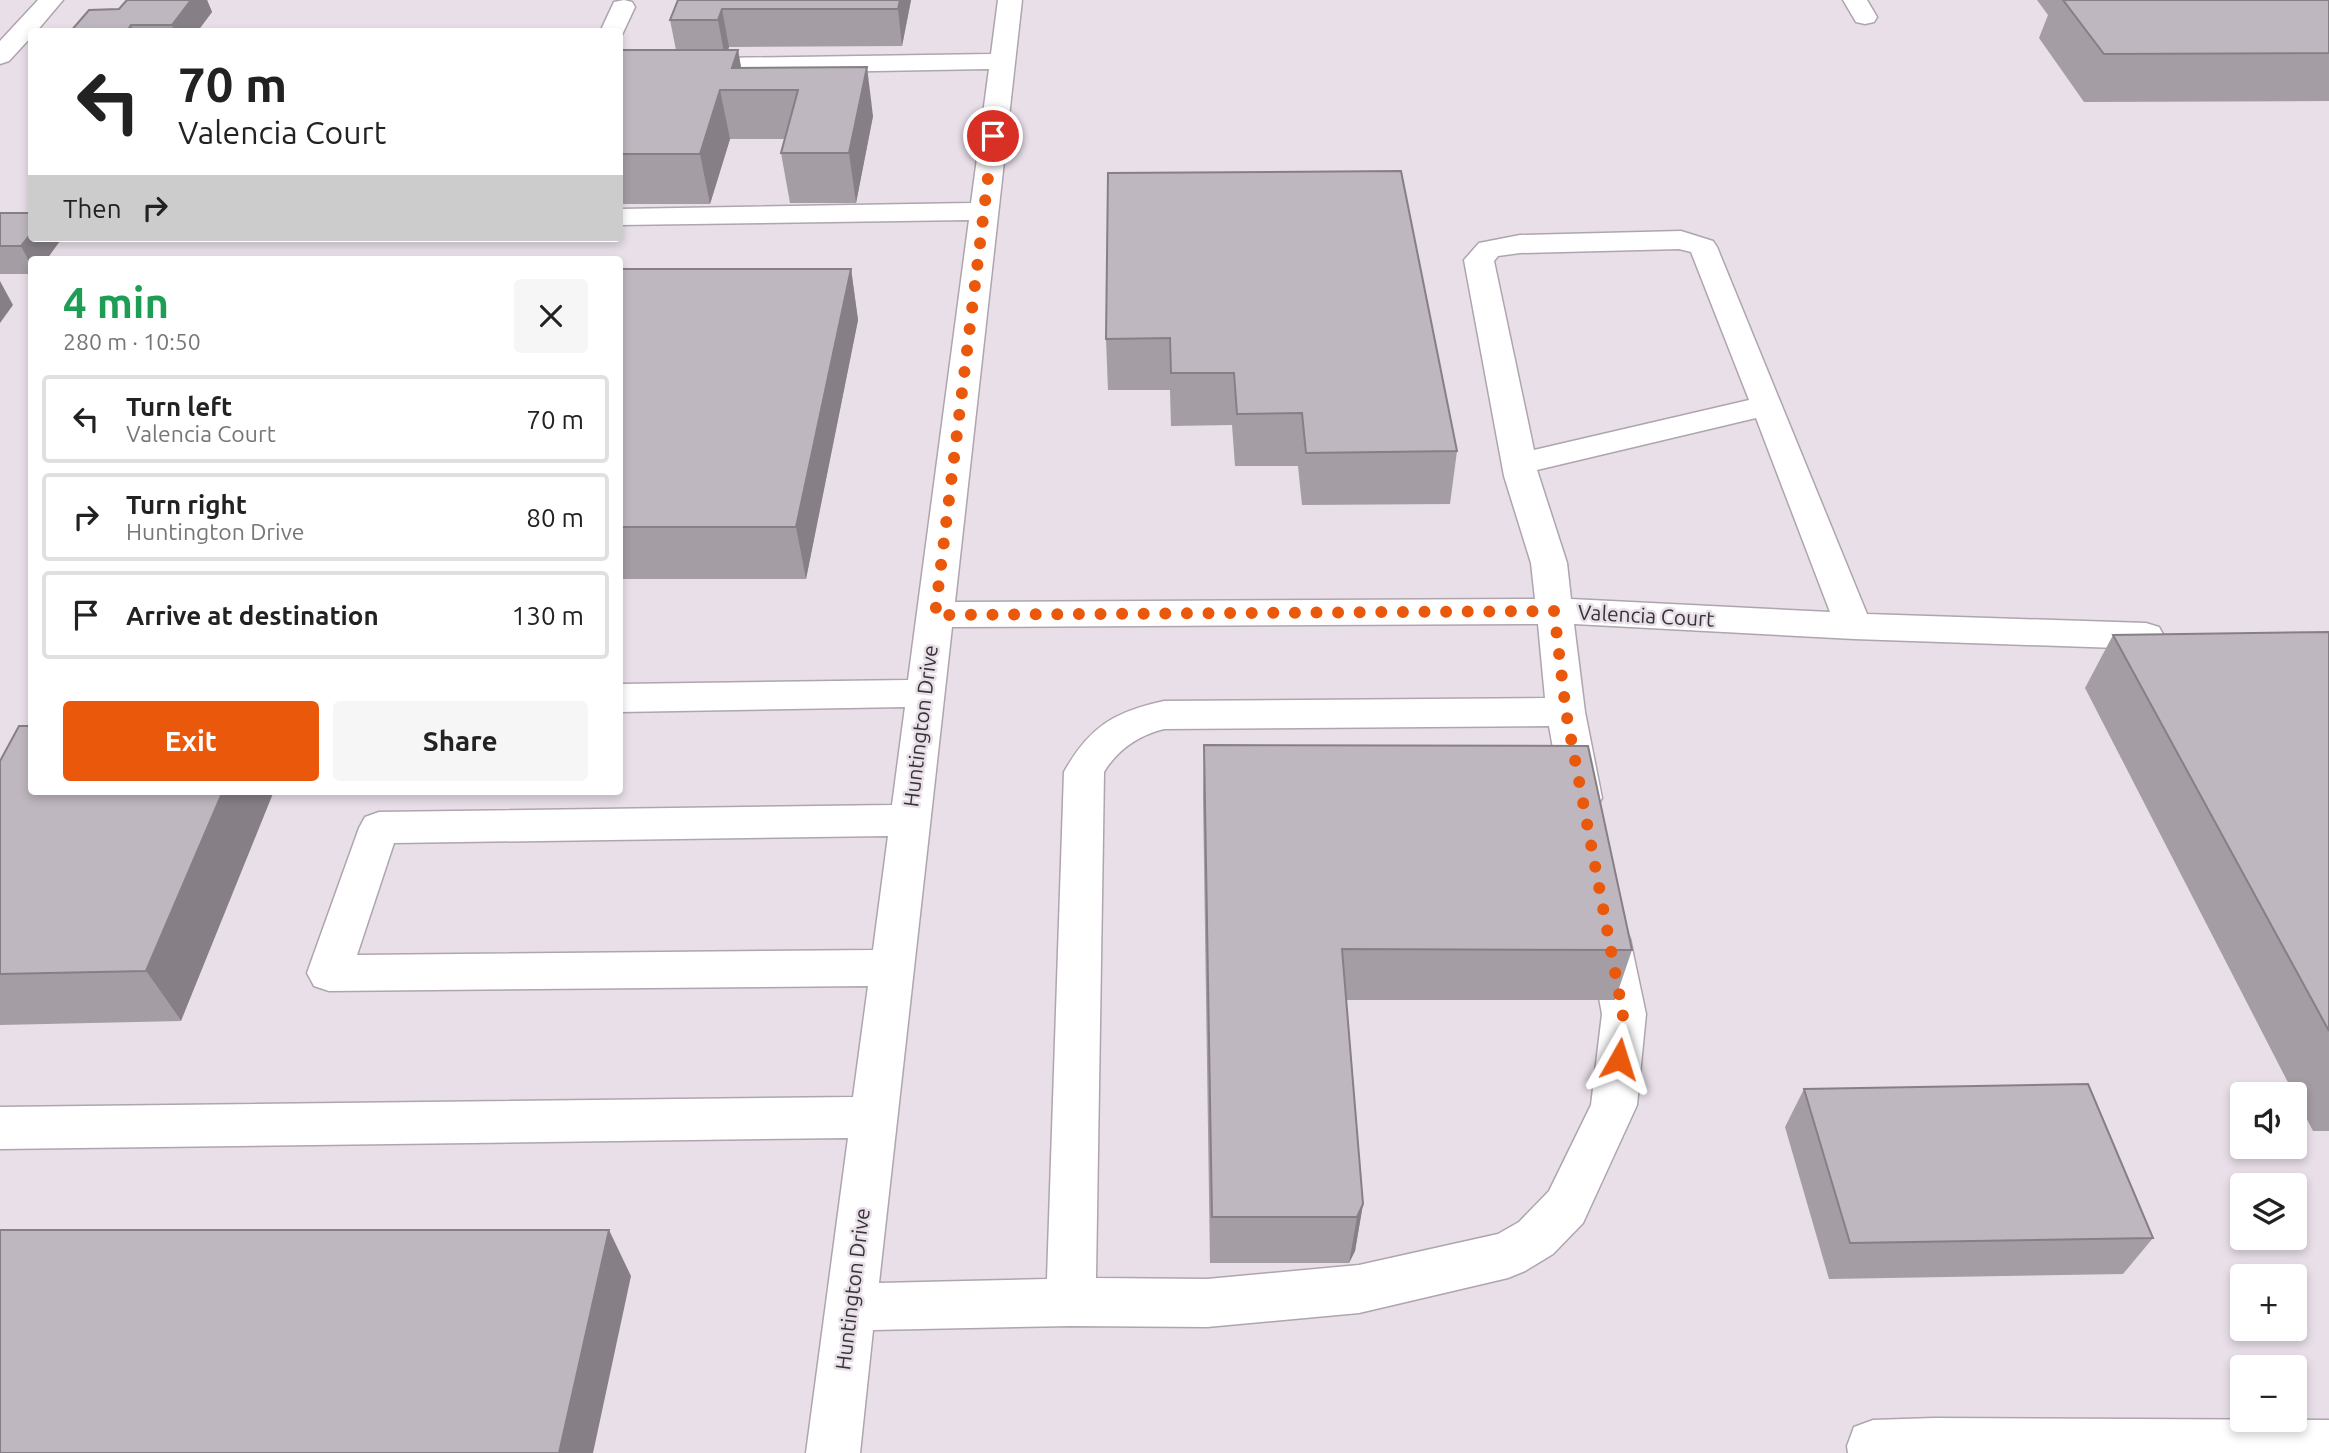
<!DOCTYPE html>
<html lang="en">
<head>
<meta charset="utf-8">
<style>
  :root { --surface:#fff; --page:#f6f6f6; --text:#222; --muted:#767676; --line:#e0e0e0; --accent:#ea580c }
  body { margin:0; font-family:Ubuntu,sans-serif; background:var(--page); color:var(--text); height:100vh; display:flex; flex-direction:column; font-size:26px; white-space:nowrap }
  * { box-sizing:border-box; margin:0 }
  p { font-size:23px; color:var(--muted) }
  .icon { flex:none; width:38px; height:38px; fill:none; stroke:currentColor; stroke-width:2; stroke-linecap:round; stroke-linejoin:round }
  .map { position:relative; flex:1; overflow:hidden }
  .sheet { position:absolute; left:28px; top:256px; width:595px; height:539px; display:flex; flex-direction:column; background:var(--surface); border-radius:7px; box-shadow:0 4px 10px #0003 }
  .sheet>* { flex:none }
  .guide { position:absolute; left:28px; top:28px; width:595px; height:214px; border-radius:7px; box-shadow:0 4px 10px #0003; background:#fff; color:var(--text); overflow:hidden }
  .tools { position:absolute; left:2230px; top:1082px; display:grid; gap:14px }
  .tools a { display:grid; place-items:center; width:77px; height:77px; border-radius:7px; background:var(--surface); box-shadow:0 4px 10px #0003; font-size:35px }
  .pin { position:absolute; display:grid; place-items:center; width:60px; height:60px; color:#fff; margin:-30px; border:4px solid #fff; border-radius:50%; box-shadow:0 2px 7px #0007 }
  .me { position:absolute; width:77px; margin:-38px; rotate:6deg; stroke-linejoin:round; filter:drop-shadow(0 0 5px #0008) }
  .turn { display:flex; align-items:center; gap:24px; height:147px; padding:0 35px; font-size:32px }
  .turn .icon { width:91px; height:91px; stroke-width:2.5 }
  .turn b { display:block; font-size:49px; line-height:60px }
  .then { display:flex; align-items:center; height:66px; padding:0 35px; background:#0003; gap:14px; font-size:26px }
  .round { display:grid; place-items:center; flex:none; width:74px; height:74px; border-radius:7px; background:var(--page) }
  .head { display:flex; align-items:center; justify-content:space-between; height:119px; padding:0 35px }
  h1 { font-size:42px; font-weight:700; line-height:52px; color:#1e9e55 }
  .action { display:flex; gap:14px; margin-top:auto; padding:14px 35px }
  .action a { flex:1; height:80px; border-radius:7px; background:var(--accent); color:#fff; font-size:28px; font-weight:700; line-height:80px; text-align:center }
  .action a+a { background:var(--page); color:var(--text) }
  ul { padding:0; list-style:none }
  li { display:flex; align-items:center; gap:21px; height:88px; margin:0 14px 10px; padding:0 21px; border:4px solid var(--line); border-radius:7px }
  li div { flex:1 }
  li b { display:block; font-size:26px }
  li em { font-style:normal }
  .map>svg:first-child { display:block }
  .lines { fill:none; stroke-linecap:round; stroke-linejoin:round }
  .minor-casing { stroke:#aea5ae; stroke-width:3 }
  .minor { fill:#fff; fill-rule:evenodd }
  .wall { fill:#a49da4 }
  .shaded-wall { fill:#868086 }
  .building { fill:#bfb7bf; stroke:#868086; stroke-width:2 }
  .route { stroke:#ea580c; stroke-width:12; stroke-dasharray:0 21.6 }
  .labels { text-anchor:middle; stroke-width:5; stroke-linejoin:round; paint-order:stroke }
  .street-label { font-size:21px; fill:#373437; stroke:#e8dfe8 }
</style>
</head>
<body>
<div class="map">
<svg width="2329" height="1453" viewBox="0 0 2329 1453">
  <rect width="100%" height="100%" fill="#e8dfe8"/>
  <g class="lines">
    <defs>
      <g id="minor">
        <path d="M38,0h25l-27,32h-4v4l-23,25 -9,3v-23z"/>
        <path d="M624,0l8,2 3,5 -14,30 -1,-5h-20l14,-30z"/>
        <path d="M998,0h24l-67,602 580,-3 -4,-36 -27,-87 -40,-216 15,-17 41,-8 161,-4 32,10 4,6 150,367 279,9 13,4 5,9 -5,9 -13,4 -292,-10 -280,-15 11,88 17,86 -6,11 -14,4 -14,-4 -6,-11 -13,-72 -385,3c-25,6 -47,21 -60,43l-8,506 111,1 152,-14 139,-31 21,-12 30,-31 42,-86 11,-91 -14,-75 6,-12 15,-5 15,5 6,12 16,75 -9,91 -54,118 -30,31 -28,17 -17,7 -149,35 -152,14 -136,-1 -198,4 -13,123h-54l42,-315 -848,11v-42l853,-10 15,-111 -539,5 -15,-5 -7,-13 52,-145 6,-11 14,-5 513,-7 13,-98 -285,5v-28l288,-4 61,-460 -349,5v-16l351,-6 18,-134 -335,6 -34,-5v-14l34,3 337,-5zM1679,249l12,3 58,148 -215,50 -40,-189 4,-5 22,-3zM1756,418l74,194 -259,-13 -4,-36 -30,-93zM1538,624l7,74 -381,3c-50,11 -75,26 -100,71l-17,507 -168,4 73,-656zM888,836l-15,114 -516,5 37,-112z"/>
        <path d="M1843,0h24l10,17 -3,5 -9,2 -9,-2z"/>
        <path d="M1934,1418l395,2v33h-481l-1,-7 7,-19 19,-7z"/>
      </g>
    </defs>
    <use href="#minor" class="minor-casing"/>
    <use href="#minor" class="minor"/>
  </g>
  <g class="wall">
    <path d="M127,0h80l5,12 -15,20h-127l49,-23z"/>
    <path d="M678,0h233l-9,46 -173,1 -1,3h10l3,18 132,48 -17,87h-66l-9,-50 4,-14h-55l-20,65h-90v-154h56l-6,-30z"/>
    <path d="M2037,0h292v101l-245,1 -45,-64 9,-23z"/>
    <path d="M1108,173l349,278 -7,53 -148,1 -4,-39h-63l-3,-41 -61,1 -1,-36h-62l-2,-51z"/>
    <path d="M0,213l32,25h27l1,3 -28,18v15h-32z"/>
    <path d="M620,269h231l7,51 -52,259h-186z"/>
    <path d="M2329,632v499h-16l-228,-443 28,-53z"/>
    <path d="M1204,745l428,205 -17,50h-269l17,204 -8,47 -6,12h-139l-7,-466z"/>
    <path d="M0,761l181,260 -181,4z"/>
    <path d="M1804,1089l349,149 -30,36 -294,5 -44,-152z"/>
  </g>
  <g class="shaded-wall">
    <path d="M191,0h16l5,12 -15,20h-23l-2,-7z"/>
    <path d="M900,0h11l-9,46 -4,-37z"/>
    <path d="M722,9l7,38 -4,11 -7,-38z"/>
    <path d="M131,25l3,7h-8z"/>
    <path d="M738,50l7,40 -13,-22z"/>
    <path d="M867,67l6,49 -17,87 -7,-50z"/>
    <path d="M720,90l10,49 -20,65 -10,-50z"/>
    <path d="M32,232v6h27l1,3 -13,18h-15v8l-11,-21z"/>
    <path d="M851,269l7,51 -52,259 -10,-52z"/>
    <path d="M0,281l13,24 -13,18z"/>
    <path d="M223,791h51l-93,230 -35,-50z"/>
    <path d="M1363,1204l-8,47 -6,12 8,-46z"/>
    <path d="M609,1230l22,46 -38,177h-34z"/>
  </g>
  <g class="building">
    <path d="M127,0h64l-19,25h-41l-5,7h-56l19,-22 30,-1z"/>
    <path d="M678,0h222l-2,9h-176l-4,11h-48z"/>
    <path d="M2063,0h266v53l-225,1z"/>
    <path d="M620,50h118l-6,18 135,-1 -18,86h-68l17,-63h-78l-20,64h-80z"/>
    <path d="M1401,171l56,280 -151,2 -4,-40 -65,1 -3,-41h-63l-1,-35 -64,1 2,-166z"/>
    <path d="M0,213h32v19l-11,14h-21z"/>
    <path d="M620,269h231l-55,258h-176z"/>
    <path d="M2329,632v399l-216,-396z"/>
    <path d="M19,726h13v65h191l-77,180 -146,3v-213z"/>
    <path d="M1204,745l384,1 44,204 -290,-1 21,255 -6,13h-145z"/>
    <path d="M2088,1084l65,154 -303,5 -46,-154z"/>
    <path d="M0,1230h609l-50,223h-559z"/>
  </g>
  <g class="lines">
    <path class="route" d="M993,136l-58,479 619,-4 12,101 57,302 -4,45"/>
  </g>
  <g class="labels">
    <g class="street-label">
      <text transform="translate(1646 616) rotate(3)" y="7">Valencia Court</text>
      <text transform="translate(921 726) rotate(-83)" y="7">Huntington Drive</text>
      <text transform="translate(853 1289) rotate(-83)" y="7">Huntington Drive</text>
    </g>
  </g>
</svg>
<div class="tools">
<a><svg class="icon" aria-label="sound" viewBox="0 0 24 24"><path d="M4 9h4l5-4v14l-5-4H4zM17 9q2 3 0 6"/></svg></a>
<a><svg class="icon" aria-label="layers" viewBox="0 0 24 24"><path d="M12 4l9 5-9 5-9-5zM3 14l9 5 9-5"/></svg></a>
<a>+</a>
<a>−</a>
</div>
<div class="pin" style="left:993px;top:136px;background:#d93025"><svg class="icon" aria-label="arrive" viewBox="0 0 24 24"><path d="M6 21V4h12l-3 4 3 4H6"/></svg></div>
<svg class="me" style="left:1619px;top:1059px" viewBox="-20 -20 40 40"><path d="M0-17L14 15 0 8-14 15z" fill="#ea580c" stroke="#fff" stroke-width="4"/></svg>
<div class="guide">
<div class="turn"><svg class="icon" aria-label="left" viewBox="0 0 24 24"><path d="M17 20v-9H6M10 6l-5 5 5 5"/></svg><div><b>70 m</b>Valencia Court</div></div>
<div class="then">Then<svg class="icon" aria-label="right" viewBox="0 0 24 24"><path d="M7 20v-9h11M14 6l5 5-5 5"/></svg></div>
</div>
<section class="sheet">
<div class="head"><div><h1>4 min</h1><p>280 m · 10:50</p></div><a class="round"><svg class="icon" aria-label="close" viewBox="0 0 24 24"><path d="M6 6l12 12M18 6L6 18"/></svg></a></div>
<ul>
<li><svg class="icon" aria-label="left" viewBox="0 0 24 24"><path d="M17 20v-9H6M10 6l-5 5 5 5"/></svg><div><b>Turn left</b><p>Valencia Court</p></div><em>70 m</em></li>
<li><svg class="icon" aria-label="right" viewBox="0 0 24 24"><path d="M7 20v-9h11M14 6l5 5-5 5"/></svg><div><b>Turn right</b><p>Huntington Drive</p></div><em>80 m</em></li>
<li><svg class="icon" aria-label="arrive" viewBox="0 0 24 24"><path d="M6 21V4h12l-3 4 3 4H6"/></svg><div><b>Arrive at destination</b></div><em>130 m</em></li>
</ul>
<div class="action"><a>Exit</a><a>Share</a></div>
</section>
</div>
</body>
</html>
